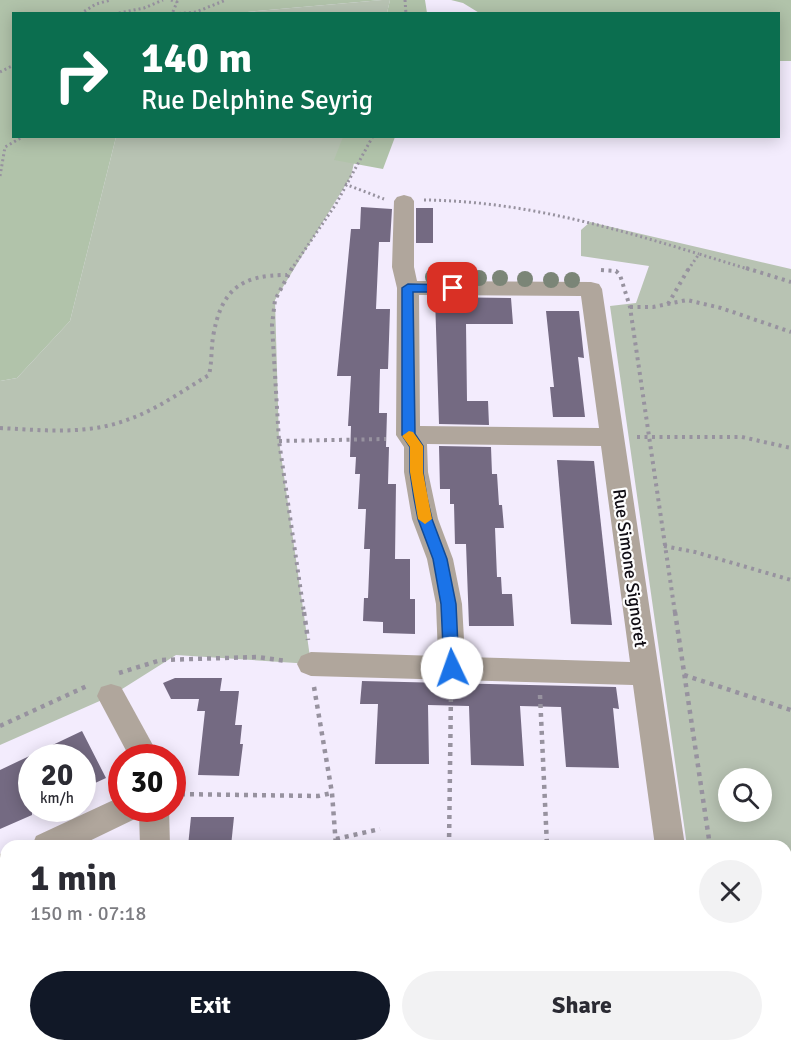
<!DOCTYPE html>
<html lang="en">
<head>
<meta charset="utf-8">
<style>
  :root { --surface:#fff; --page:#f2f2f3; --text:#2b2b33; --muted:#7c7c81; --accent:#111827 }
  body { margin:0; font-family:Signika,sans-serif; background:var(--page); color:var(--text); height:100vh; display:flex; flex-direction:column; font-size:22px; white-space:nowrap }
  * { box-sizing:border-box; margin:0 }
  p { font-size:20px; color:var(--muted) }
  .icon { flex:none; width:33px; height:33px; fill:none; stroke:currentColor; stroke-width:2; stroke-linecap:round; stroke-linejoin:round }
  .map { position:relative; flex:1; overflow:hidden }
  .details { position:absolute; left:0px; top:840px; width:792px; height:212px; display:flex; flex-direction:column; background:var(--surface); border-radius:18px 18px 0 0; box-shadow:0 3px 15px #0003 }
  .details>* { flex:none }
  .hud { position:absolute; left:12px; top:12px; width:768px; height:126px; border-radius:0px; box-shadow:0 3px 15px #0003; background:#0b6e4f; color:#fff; overflow:hidden }
  .fabs { position:absolute; left:718px; top:768px; display:grid; gap:12px }
  .fabs a { display:grid; place-items:center; width:54px; height:54px; border-radius:50%; background:var(--surface); box-shadow:0 3px 15px #0003; font-size:30px }
  .speed { position:absolute; left:18px; top:744px; display:flex; gap:12px; font-size:30px; font-weight:700; text-align:center }
  .speed>* { display:grid; place-content:center; width:78px; height:78px; border-radius:50%; background:var(--surface); box-shadow:0 3px 15px #0003; line-height:1 }
  .speed small { font-size:15px; font-weight:400 }
  .speed .limit { border:9px solid #d22; background:#fff; color:#111 }
  .pin { position:absolute; display:grid; place-items:center; width:51px; height:51px; color:#fff; margin:-26px; border-radius:12px; box-shadow:0 3px 9px #0006 }
  .me { position:absolute; width:66px; margin:-33px; rotate:357deg; stroke-linejoin:round; filter:drop-shadow(0 0 4px #0008) }
  .turn { display:flex; align-items:center; gap:21px; height:126px; padding:0 30px; font-size:27px }
  .turn .icon { width:78px; height:78px; stroke-width:2.5 }
  .turn b { display:block; font-size:42px; line-height:51px }
  .round { display:grid; place-items:center; flex:none; width:63px; height:63px; border-radius:32px; background:var(--page) }
  .overview { display:flex; align-items:center; justify-content:space-between; height:102px; padding:0 30px }
  h1 { font-size:36px; font-weight:800; line-height:45px }
  .primary-button { display:flex; gap:12px; margin-top:auto; padding:12px 30px }
  .primary-button a { flex:1; height:69px; border-radius:36px; background:var(--accent); color:#fff; font-size:24px; font-weight:800; line-height:69px; text-align:center }
  .primary-button a+a { background:var(--page); color:var(--text) }
  .map>svg:first-child { display:block }
  .green { fill:#b8c3b3; fill-rule:evenodd }
  .forest { fill:#b1c3aa }
  .building { fill:#746a82 }
  .lines { fill:none; stroke-linecap:round; stroke-linejoin:round }
  .path-far2 { stroke:#97929f; stroke-width:3; stroke-dasharray:2 3; stroke-linecap:butt }
  .path-far1 { stroke:#97929f; stroke-width:4; stroke-dasharray:3 4.5; stroke-linecap:butt }
  .path { stroke:#97929f; stroke-width:4.5; stroke-dasharray:4 5; stroke-linecap:butt }
  .street { fill:#b0a69c; fill-rule:evenodd }
  .tree { fill:#7b8577 }
  .route { fill:#1a73e8; stroke:#114b97; stroke-width:1.5 }
  .slow { fill:#f59e0b }
  .labels { text-anchor:middle; stroke-width:4.5; stroke-linejoin:round; paint-order:stroke }
  .street-label { font-size:18px; fill:#0f0c13; stroke:#fdfdfd }
</style>
</head>
<body>
<div class="map">
<svg width="791" height="1051" viewBox="0 0 791 1051">
  <rect width="100%" height="100%" fill="#f3ecfd"/>
  <g class="green">
    <path d="M382,0h8l-3,13 -163,1z"/>
    <path d="M116,137h244l-9,39 -76,124 4,141 32,223 -135,-9 -65,41 -111,49v-364l17,-3 53,-57z"/>
    <path d="M590,222l201,47v753l-5,-1v-175h-99l-77,-540 26,-3 13,-37 -68,-10v-26zM729,778h33v34h-33z"/>
  </g>
  <g class="forest">
    <path d="M0,0h382l-158,14h-210v122l102,1 -46,184 -53,57 -17,3z"/>
    <path d="M390,0h35l2,13h-40z"/>
    <path d="M451,0h340v61h-12l-1,-47h-297l-18,-11z"/>
    <path d="M343,137v-1l52,1 -12,32 -49,-9z"/>
  </g>
  <g class="building">
    <path d="M361,207l31,2 -2,33h-11l-3,67h14l-2,60h-8l-1,44h8l-1,34h3l-1,37h8l-1,75h15v40h5v35l-32,-1v-11l-20,-1 1,-23h4l2,-49h-6l2,-40h-8l2,-35h-5l1,-17h-6l1,-31h-3l3,-50h-14l14,-147h9z"/>
    <rect x="416" y="208" width="17" height="35"/>
    <path d="M435,297l76,1 2,26h-47l1,77h21l1,24 -50,-1z"/>
    <path d="M546,311h33l5,47 -6,-1 7,60h-32l-3,-30h4z"/>
    <path d="M439,446l52,1 1,27h5l2,31h3l2,23h-9l2,49h4l1,17h10l2,32h-45l-3,-82h-11l-1,-40h-4v-15h-10z"/>
    <path d="M557,460l37,1 18,164 -41,-1z"/>
    <path d="M175,678h47l-2,13h19l-4,34h7l-2,19h3l-4,32 -41,-1 7,-64h-8l2,-12h-28l-8,-16z"/>
    <path d="M362,681l254,6 3,22 -6,-1 6,60 -53,-1 -5,-60 -41,-1 4,60 -53,-1 -2,-59 -41,-1 1,59h-54l3,-60h-18z"/>
    <path d="M82,731l24,47 -24,11v-31h-50v57l-32,14v-59z"/>
    <path d="M191,817h43l-3,29h-43z"/>
  </g>
  <g class="lines">
    <g class="path-far2">
      <path d="M171,0l6,2 -5,12"/>
      <path d="M405,0l1,14"/>
      <path d="M80,14l16,-10 15,-4"/>
      <path d="M114,14l30,-6 19,-8"/>
      <path d="M174,14l22,-2 30,-12"/>
      <path d="M0,72l14,-7"/>
      <path d="M0,176l5,-29 19,-11"/>
      <path d="M345,184l39,15"/>
      <path d="M424,200c96,1 184,26 275,54"/>
      <path d="M291,270l45,-66 37,-68"/>
      <path d="M688,270l11,-16 52,16"/>
    </g>
    <g class="path-far1">
      <path d="M292,268l-17,32 -3,25 7,116 25,172"/>
      <path d="M746,268l45,14"/>
      <path d="M601,270l15,1 4,4 10,32 45,306"/>
      <path d="M668,304l21,-36"/>
      <path d="M630,307h23l34,-7 34,8 70,24"/>
      <path d="M0,428c41,2 84,7 124,-7 31,-10 58,-30 85,-46 3,-13 2,-25 4,-38 8,-47 27,-62 74,-62"/>
      <path d="M637,437h105l49,11"/>
      <path d="M279,441l107,-2"/>
      <path d="M664,546l31,6 96,28"/>
    </g>
    <g class="path">
      <path d="M304,612l4,28"/>
      <path d="M675,612l35,234"/>
      <path d="M119,673l42,-13 96,-3 29,4"/>
      <path d="M684,675l107,35"/>
      <path d="M314,687l18,106 4,53"/>
      <path d="M540,695l7,151"/>
      <path d="M0,726l87,-40"/>
      <path d="M172,794l146,2 14,-3"/>
      <path d="M336,839l44,-10"/>
      <path d="M449,846l2,-155"/>
      <path d="M786,1033h5"/>
      <path d="M362,1046l1,5"/>
    </g>
    <g class="street">
      <path d="M404,195l7,2 3,4v66l3,14 174,1 8,2 3,5 83,557h-30l-22,-161 -322,-9 -10,-4 -4,-8 4,-8 10,-4 127,4 -2,-52 -9,-45 -15,-40 -8,-47v-25l-8,-12 1,-147 -5,-21 2,-66 3,-4zM419,295l162,1 18,132 -179,-2zM427,444l174,2 29,216 -165,-5 -3,-53 -9,-45 -15,-40 -10,-47z"/>
      <path d="M111,684l10,3 39,71h-30l-33,-62 4,-9z"/>
      <path d="M122,796v12h47l1,38h-30l-1,-33 -2,5 -58,28h-47l4,-10z"/>
      <path d="M6,851v30l-6,3v-30z"/>
      <rect x="138" y="1046" width="34" height="5"/>
      <path d="M694,1046h35l2,5h-35z"/>
    </g>
  </g>
  <g class="tree">
    <circle cx="433" cy="277" r="8"/>
    <circle cx="454" cy="277" r="8"/>
    <circle cx="479" cy="278" r="8"/>
    <circle cx="500" cy="278" r="8"/>
    <circle cx="525" cy="279" r="8"/>
    <circle cx="551" cy="280" r="8"/>
    <circle cx="572" cy="280" r="8"/>
  </g>
  <path class="route" d="M408,284l45,1 6,3 -6,4h-40l2,142 8,12v26l4,26 5,21 15,40 9,45 3,64 -2,4 -5,2 -6,-2 -2,-4 -3,-64 -8,-45 -15,-40 -4,-21 -4,-26v-25l-8,-12v-147z"/>
  <path class="slow" d="M409,431l4,1 10,14v26l9,47 -7,5 -7,-5 -8,-47v-25l-8,-11z"/>
  <g class="labels">
    <g class="street-label">
      <text transform="translate(630 568) rotate(82)" y="6">Rue Simone Signoret</text>
    </g>
  </g>
</svg>
<div class="fabs">
<a><svg class="icon" aria-label="search" viewBox="0 0 24 24"><circle cx="10" cy="10" r="6"/><path d="M15 15l6 6"/></svg></a>
</div>
<div class="speed"><div>20<small>km/h</small></div><div class="limit">30</div></div>
<div class="pin" style="left:453px;top:288px;background:#d93025"><svg class="icon" aria-label="arrive" viewBox="0 0 24 24"><path d="M6 21V4h12l-3 4 3 4H6"/></svg></div>
<svg class="me" style="left:452px;top:668px" viewBox="-20 -20 40 40"><circle r="19" fill="#fff"/><path d="M0-13L10 11 0 6-10 11z" fill="#1a73e8"/></svg>
<div class="hud">
<div class="turn"><svg class="icon" aria-label="right" viewBox="0 0 24 24"><path d="M7 20v-9h11M14 6l5 5-5 5"/></svg><div><b>140 m</b>Rue Delphine Seyrig</div></div>
</div>
<section class="details">
<div class="overview"><div><h1>1 min</h1><p>150 m · 07:18</p></div><a class="round"><svg class="icon" aria-label="close" viewBox="0 0 24 24"><path d="M6 6l12 12M18 6L6 18"/></svg></a></div>
<div class="primary-button"><a>Exit</a><a>Share</a></div>
</section>
</div>
</body>
</html>
